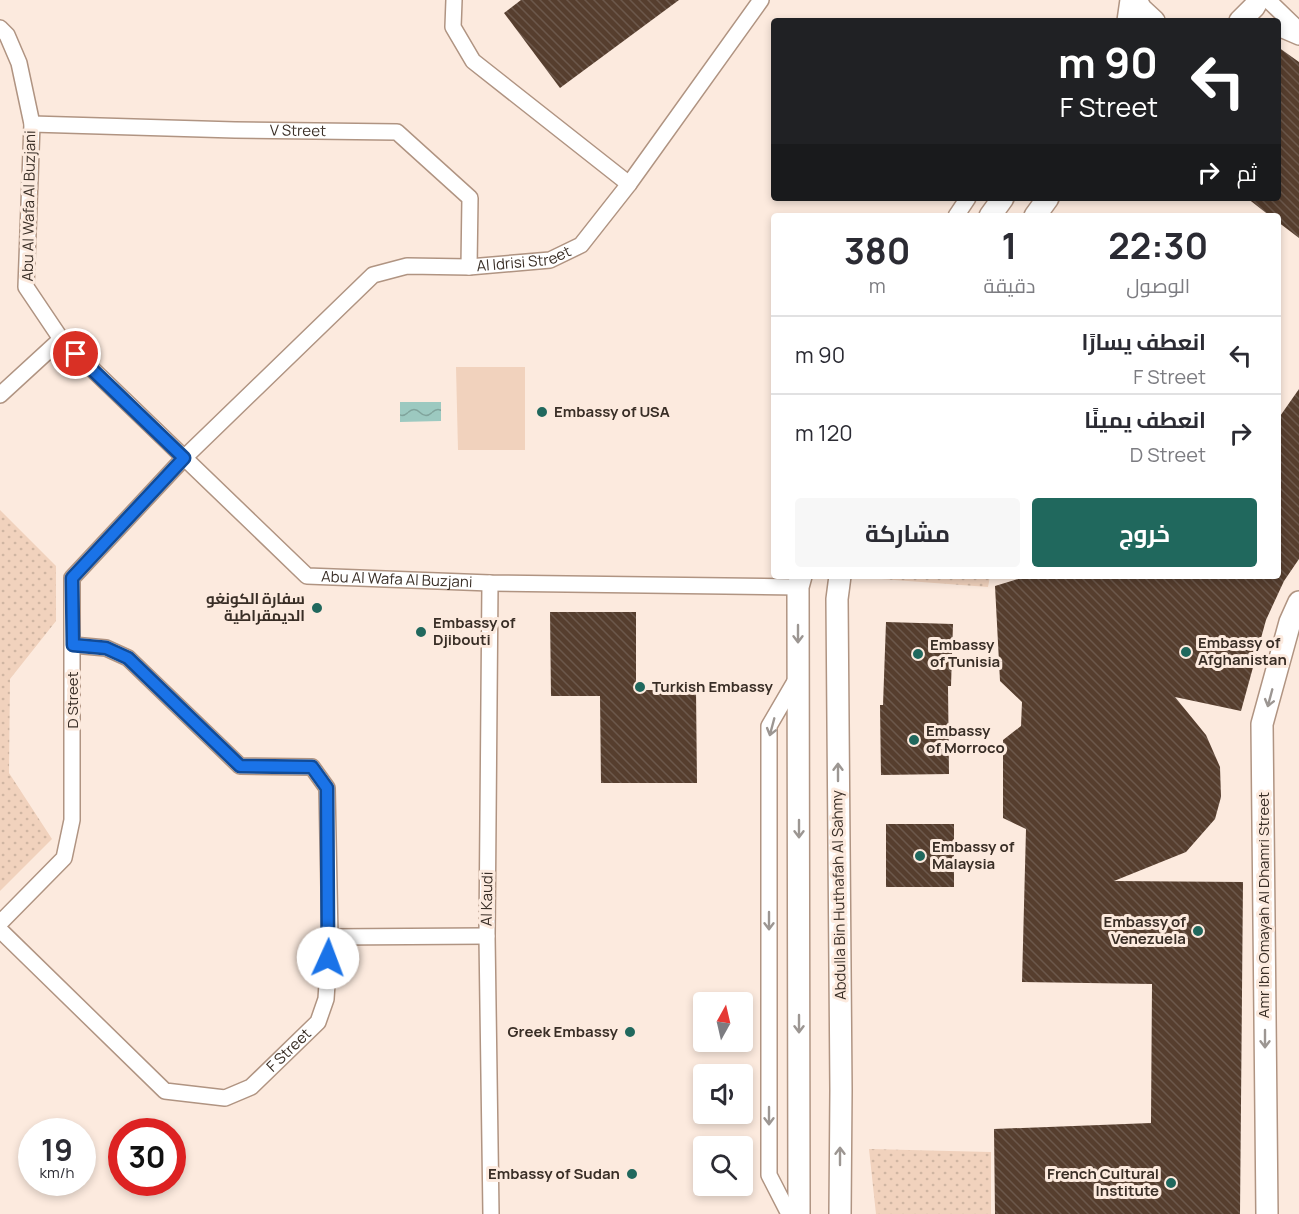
<!DOCTYPE html>
<html lang="ar">
<head>
<meta charset="utf-8">
<style>
  :root { --surface:#fff; --page:#f7f7f7; --text:#2b2b33; --muted:#7c7c81; --line:#e1e1e2; --accent:#20685d }
  body { margin:0; font-family:Manrope,Cairo,sans-serif; background:var(--page); color:var(--text); direction:rtl; height:100vh; display:flex; flex-direction:column; font-size:22px; white-space:nowrap }
  * { box-sizing:border-box; margin:0 }
  p { font-size:20px; color:var(--muted) }
  .icon { flex:none; width:33px; height:33px; fill:none; stroke:currentColor; stroke-width:2; stroke-linecap:round; stroke-linejoin:round }
  .map { position:relative; flex:1; overflow:hidden; direction:ltr }
  .side { position:absolute; left:771px; top:213px; width:510px; height:366px; display:flex; flex-direction:column; background:var(--surface); border-radius:6px; box-shadow:0 3px 9px #0003; direction:rtl }
  .side>* { flex:none }
  .banner { position:absolute; left:771px; top:18px; width:510px; height:183px; border-radius:6px; box-shadow:0 3px 9px #0003; direction:rtl; background:#202124; color:#fff; overflow:hidden }
  .needle { width:39px; rotate:8deg }
  .tools { position:absolute; left:693px; top:992px; display:grid; gap:12px }
  .tools a { display:grid; place-items:center; width:60px; height:60px; border-radius:6px; background:var(--surface); box-shadow:0 3px 9px #0003; font-size:30px }
  .speed { position:absolute; left:18px; top:1118px; display:flex; gap:12px; font-size:30px; font-weight:700; text-align:center }
  .speed>* { display:grid; place-content:center; width:78px; height:78px; border-radius:50%; background:var(--surface); box-shadow:0 3px 9px #0003; line-height:1 }
  .speed small { font-size:15px; font-weight:400 }
  .speed .limit { border:9px solid #d22; background:#fff; color:#111 }
  .pin { position:absolute; display:grid; place-items:center; width:51px; height:51px; color:#fff; margin:-26px; border:3px solid #fff; border-radius:50%; box-shadow:0 2px 6px #0007 }
  .me { position:absolute; width:66px; margin:-33px; rotate:2deg; stroke-linejoin:round; filter:drop-shadow(0 0 4px #0008) }
  .turn { display:flex; align-items:center; gap:21px; height:126px; padding:0 24px; font-size:27px }
  .turn .icon { width:78px; height:78px; stroke-width:2.5 }
  .turn b { display:block; font-size:42px; line-height:51px }
  .then { display:flex; align-items:center; height:57px; padding:0 24px; background:#0003; gap:12px; font-size:22px }
  .eta { display:flex; justify-content:space-evenly; align-items:center; height:102px; text-align:center }
  .eta b { font-size:36px; font-weight:700; line-height:42px }
  .cta { display:flex; gap:12px; margin-top:auto; padding:12px 24px }
  .cta a { flex:1; height:69px; border-radius:6px; background:var(--accent); color:#fff; font-size:24px; font-weight:700; line-height:69px; text-align:center }
  .cta a+a { background:var(--page); color:var(--text) }
  ul { padding:0; list-style:none }
  li { display:flex; align-items:center; gap:18px; height:78px; padding:0 24px; border-top:2px solid var(--line) }
  li div { flex:1 }
  li b { display:block; font-size:22px }
  li em { font-style:normal }
  .map>svg:first-child { display:block }
  .grass { fill:url(#grass-dots) }
  .green { fill:#f1d2bd }
  .water { fill:url(#water-waves) }
  .building { fill:url(#building-back-hatch) }
  .lines { fill:none; stroke-linecap:round; stroke-linejoin:round }
  .street-casing { stroke:#b09482; stroke-width:18 }
  .secondary-casing { stroke:#b09482; stroke-width:24 }
  .street { stroke:#fff; stroke-width:15 }
  .secondary { stroke:#fff; stroke-width:21 }
  .oneway { stroke:#9c9692 }
  .route-casing { stroke:#114b97; stroke-width:15 }
  .route { stroke:#1a73e8; stroke-width:10 }
  .poi-dot { fill:#20685d; stroke:#fceade; stroke-width:2 }
  .labels { text-anchor:middle; stroke-width:6; stroke-linejoin:round; paint-order:stroke }
  .street-label { font-size:15px; fill:#392e26; stroke:#fceade }
  .poi-label { font-size:15px; font-weight:bold; fill:#392e26; stroke:#fceade; text-anchor:start }
</style>
</head>
<body>
<div class="map">
<svg width="1299" height="1214" viewBox="0 0 1299 1214">
  <defs>
    <pattern id="grass-dots" width="8" height="8" patternUnits="userSpaceOnUse" patternTransform="scale(1.5)"><rect width="8" height="8" fill="#f1d2bd"/><path d="M2 2h.1M6 6h.1" fill="none" stroke="#cfb5a2" stroke-width="1.8" stroke-linecap="round"/></pattern>
    <pattern id="water-waves" width="16" height="10" patternUnits="userSpaceOnUse" patternTransform="scale(1.5)"><rect width="16" height="10" fill="#9cc9c0"/><path d="M0 5q4-4 8 0t8 0" fill="none" stroke="#80a49c"/></pattern>
    <pattern id="building-back-hatch" width="6" height="6" patternUnits="userSpaceOnUse" patternTransform="scale(1.5)"><rect width="6" height="6" fill="#563e2e"/><path d="M-1 5l2 2M0 0l6 6M5-1l2 2" fill="none" stroke="#6c584b"/></pattern>
  </defs>
  <rect width="100%" height="100%" fill="#fceade"/>
  <g class="grass">
    <path d="M0,510l56,56v55l-46,58 -1,94 43,66 -52,52z"/>
    <path d="M869,576h121l-2,11 -120,-9z"/>
    <path d="M869,1149l122,3v62h-115z"/>
  </g>
  <path class="green" d="M456,367h69v83h-67z"/>
  <path class="water" d="M400,402h41v19l-41,1z"/>
  <g class="building">
    <path d="M521,0h158l-119,88 -56,-75z"/>
    <path d="M1278,47l21,15v176l-21,-16v-6h-8l-23,-18h31z"/>
    <path d="M1299,389v170l-15,22 -18,39 -25,91 -66,-14 31,38 14,32 1,30 -6,22 -29,33 -72,29 129,1 -3,332h-245l-1,-85 157,-6 1,-139 -130,-2 4,-153 -23,-11v-78l18,-14 1,-24 -22,-21 -5,-95 33,-10h250v-157z"/>
    <path d="M550,612h86v78h60l1,93h-96l-1,-87h-49z"/>
    <path d="M886,622l67,2 -2,62h-3l1,88 -68,1 -1,-70h3z"/>
    <rect x="886" y="824" width="68" height="63"/>
  </g>
  <g class="lines">
    <defs>
      <g id="street">
        <path d="M454,0l-1,27 20,34 156,123"/>
        <path d="M1268,0l31,30"/>
        <path id="s1" d="M0,28l7,7 12,28 13,61 -6,163 35,52 246,237 183,7 308,4"/>
        <path d="M1278,28l21,9"/>
        <path id="s2" d="M32,124l203,6 162,2 73,66 -1,69"/>
        <path d="M956,216l12,-18"/>
        <path d="M0,395l61,-56"/>
        <path d="M490,583l-3,353 4,278"/>
        <path id="s3" d="M0,923l64,-65 8,-38v-242l112,-120 189,-183 34,-9 62,1 81,-7 31,-15 48,-61 132,-184"/>
        <path id="s4" d="M0,930l165,161 60,7 26,-11 67,-65 8,-23 4,-62 -3,-149 -15,-21 -72,-1 -112,-108 -22,-10 -33,-3"/>
        <path d="M330,937l157,-1"/>
        <path d="M789,1214l-20,-39v-449l28,-48"/>
      </g>
      <g id="secondary">
        <path d="M1136,0l5,9 13,12"/>
        <path d="M1128,21l3,-21"/>
        <path d="M1240,21l14,-14 4,-7"/>
        <path d="M990,216l13,-18"/>
        <path d="M1035,216l13,-18"/>
        <path d="M799,1214l-1,-627 3,-11"/>
        <path d="M840,1214l1,-124 -4,-491 3,-23"/>
        <path d="M1267,1214l-5,-490 28,-102 9,-20"/>
      </g>
    </defs>
    <use href="#street" class="street-casing"/>
    <use href="#secondary" class="secondary-casing"/>
    <use href="#street" class="street"/>
    <use href="#secondary" class="secondary"/>
  </g>
  <defs><path id="oneway-shaft" d="M-6 0H5M1.5-3L5.5 0L1.5 3" fill="none" stroke-width="1.6" stroke-linecap="round" stroke-linejoin="round" transform="scale(1.5)"/></defs>
  <g class="oneway">
    <use href="#oneway-shaft" transform="translate(798 634) rotate(90)"/>
    <use href="#oneway-shaft" transform="translate(1270 698) rotate(105)"/>
    <use href="#oneway-shaft" transform="translate(772 727) rotate(105)"/>
    <use href="#oneway-shaft" transform="translate(838 772) rotate(-90)"/>
    <use href="#oneway-shaft" transform="translate(799 829) rotate(90)"/>
    <use href="#oneway-shaft" transform="translate(769 921) rotate(90)"/>
    <use href="#oneway-shaft" transform="translate(799 1024) rotate(90)"/>
    <use href="#oneway-shaft" transform="translate(1265 1039) rotate(90)"/>
    <use href="#oneway-shaft" transform="translate(769 1116) rotate(90)"/>
    <use href="#oneway-shaft" transform="translate(840 1156) rotate(-90)"/>
  </g>
  <g class="lines">
    <defs>
      <path id="route" d="M76,354l108,104 -112,120 1,67 33,3 22,10 112,108 72,1 15,21 1,170"/>
    </defs>
    <use href="#route" class="route-casing"/>
    <use href="#route" class="route"/>
  </g>
  <g class="poi-dot">
    <circle cx="542" cy="412" r="6"/>
    <circle cx="317" cy="608" r="6"/>
    <circle cx="421" cy="632" r="6"/>
    <circle cx="1186" cy="652" r="6"/>
    <circle cx="918" cy="654" r="6"/>
    <circle cx="640" cy="687" r="6"/>
    <circle cx="914" cy="740" r="6"/>
    <circle cx="920" cy="856" r="6"/>
    <circle cx="1198" cy="931" r="6"/>
    <circle cx="630" cy="1032" r="6"/>
    <circle cx="632" cy="1174" r="6"/>
    <circle cx="1171" cy="1183" r="6"/>
  </g>
  <g class="labels">
    <g class="street-label">
      <text dy="5" stroke="none"><textPath href="#s2" startOffset="266">V Street</textPath></text>
      <text transform="translate(29 206) rotate(-89)" y="5">Abu Al Wafa Al Buzjani</text>
      <text dy="5" stroke="none"><textPath href="#s3" startOffset="952">Al Idrisi Street</textPath></text>
      <text dy="5" stroke="none"><textPath href="#s1" startOffset="760">Abu Al Wafa Al Buzjani</textPath></text>
      <text transform="translate(73 700) rotate(-90)" y="5">D Street</text>
      <text transform="translate(839 895) rotate(-91)" y="5">Abdulla Bin Huthafah Al Sahmy</text>
      <text transform="translate(487 899) rotate(-89)" y="5">Al Kaudi</text>
      <text transform="translate(1264 905) rotate(-90)" y="5">Amr Ibn Omayah Al Dhamri Street</text>
      <text dy="5" stroke="none"><textPath href="#s4" startOffset="372">F Street</textPath></text>
    </g>
    <g class="poi-label">
      <text x="554" y="417">Embassy of USA</text>
      <text x="305" y="604" text-anchor="end">سفارة الكونغو<tspan x="305" dy="17">الديمقراطية</tspan></text>
      <text x="433" y="628">Embassy of<tspan x="433" dy="17">Djibouti</tspan></text>
      <text x="1198" y="648">Embassy of<tspan x="1198" dy="17">Afghanistan</tspan></text>
      <text x="930" y="650">Embassy<tspan x="930" dy="17">of Tunisia</tspan></text>
      <text x="652" y="692">Turkish Embassy</text>
      <text x="926" y="736">Embassy<tspan x="926" dy="17">of Morroco</tspan></text>
      <text x="932" y="852">Embassy of<tspan x="932" dy="17">Malaysia</tspan></text>
      <text x="1186" y="927" text-anchor="end">Embassy of<tspan x="1186" dy="17">Venezuela</tspan></text>
      <text x="618" y="1037" text-anchor="end">Greek Embassy</text>
      <text x="620" y="1179" text-anchor="end">Embassy of Sudan</text>
      <text x="1159" y="1179" text-anchor="end">French Cultural<tspan x="1159" dy="17">Institute</tspan></text>
    </g>
  </g>
</svg>
<div class="tools">
<a><svg class="needle" viewBox="-14 -14 28 28"><path d="M0-13l5 13h-10z" fill="#e53935"/><path d="M0 13l5-13h-10z" fill="#7c7c81"/></svg></a>
<a><svg class="icon" aria-label="sound" viewBox="0 0 24 24"><path d="M4 9h4l5-4v14l-5-4H4zM17 9q2 3 0 6"/></svg></a>
<a><svg class="icon" aria-label="search" viewBox="0 0 24 24"><circle cx="10" cy="10" r="6"/><path d="M15 15l6 6"/></svg></a>
</div>
<div class="speed"><div>19<small>km/h</small></div><div class="limit">30</div></div>
<div class="pin" style="left:76px;top:354px;background:#d93025"><svg class="icon" aria-label="arrive" viewBox="0 0 24 24"><path d="M6 21V4h12l-3 4 3 4H6"/></svg></div>
<svg class="me" style="left:328px;top:958px" viewBox="-20 -20 40 40"><circle r="19" fill="#fff"/><path d="M0-13L10 11 0 6-10 11z" fill="#1a73e8"/></svg>
<div class="banner">
<div class="turn"><svg class="icon" aria-label="left" viewBox="0 0 24 24"><path d="M17 20v-9H6M10 6l-5 5 5 5"/></svg><div><b>90 m</b>F Street</div></div>
<div class="then">ثم<svg class="icon" aria-label="right" viewBox="0 0 24 24"><path d="M7 20v-9h11M14 6l5 5-5 5"/></svg></div>
</div>
<section class="side">
<div class="eta">
<div><b>22:30</b><p>الوصول</p></div>
<div><b>1</b><p>دقيقة</p></div>
<div><b>380</b><p>m</p></div>
</div>
<ul>
<li><svg class="icon" aria-label="left" viewBox="0 0 24 24"><path d="M17 20v-9H6M10 6l-5 5 5 5"/></svg><div><b>انعطف يسارًا</b><p>F Street</p></div><em>90 m</em></li>
<li><svg class="icon" aria-label="right" viewBox="0 0 24 24"><path d="M7 20v-9h11M14 6l5 5-5 5"/></svg><div><b>انعطف يمينًا</b><p>D Street</p></div><em>120 m</em></li>
</ul>
<div class="cta"><a>خروج</a><a>مشاركة</a></div>
</section>
</div>
</body>
</html>
